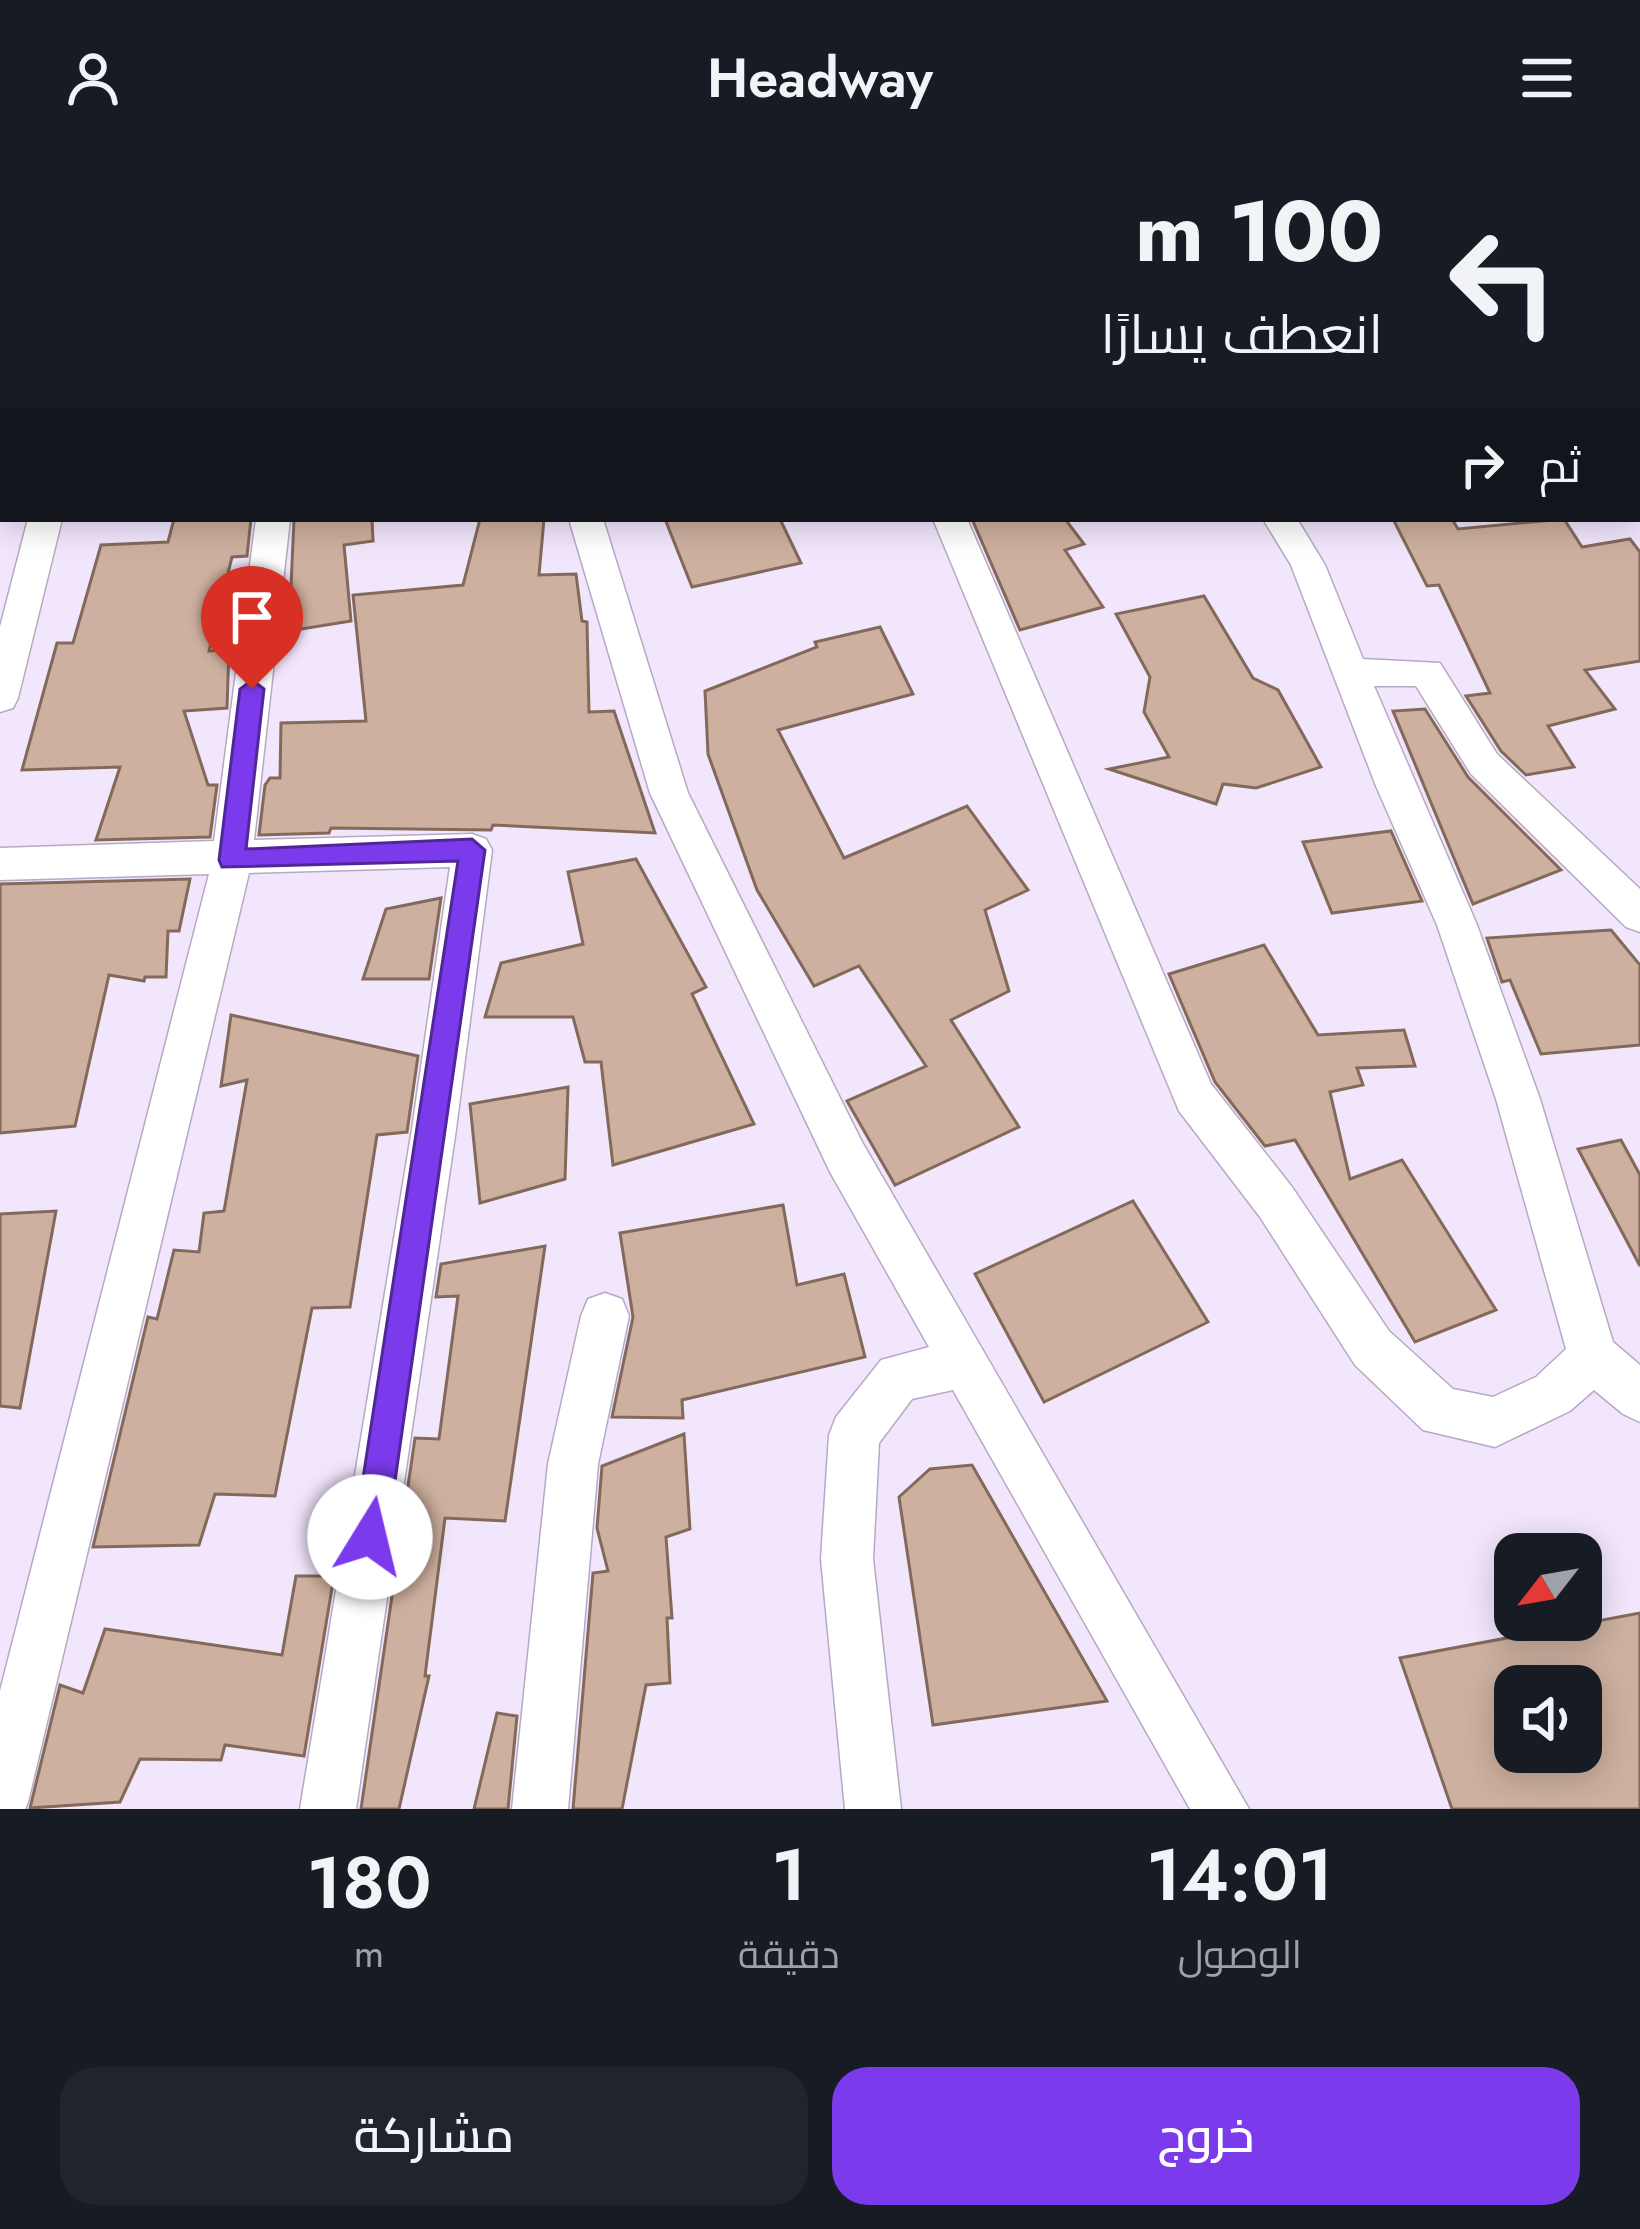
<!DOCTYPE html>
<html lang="ar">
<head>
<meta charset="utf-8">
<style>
  :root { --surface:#171b24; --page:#20242c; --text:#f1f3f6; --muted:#9ea1a6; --accent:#7c3aed }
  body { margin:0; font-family:Jost,Cairo,sans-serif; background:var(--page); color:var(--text); direction:rtl; height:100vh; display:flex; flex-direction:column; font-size:45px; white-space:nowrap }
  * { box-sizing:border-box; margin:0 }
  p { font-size:39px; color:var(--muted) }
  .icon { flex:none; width:66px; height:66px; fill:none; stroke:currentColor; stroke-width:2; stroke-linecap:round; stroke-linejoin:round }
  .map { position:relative; height:1653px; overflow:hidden; direction:ltr }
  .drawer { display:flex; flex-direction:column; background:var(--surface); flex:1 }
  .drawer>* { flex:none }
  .hud { position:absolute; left:0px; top:0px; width:1641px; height:366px; box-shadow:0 6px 30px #0003; direction:rtl; background:#171b24; color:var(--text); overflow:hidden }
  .needle { width:78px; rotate:239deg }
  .tools { position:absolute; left:1494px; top:1377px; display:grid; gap:24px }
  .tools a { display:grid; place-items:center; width:108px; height:108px; border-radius:24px; background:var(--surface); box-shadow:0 6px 30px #0003; font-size:60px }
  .pin { position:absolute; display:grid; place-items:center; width:102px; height:102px; color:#fff; margin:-123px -51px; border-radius:50% 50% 50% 0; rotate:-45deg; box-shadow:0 0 12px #0007 }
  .pin .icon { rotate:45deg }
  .me { position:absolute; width:132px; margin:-66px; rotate:9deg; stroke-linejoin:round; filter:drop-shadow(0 0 9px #0008) }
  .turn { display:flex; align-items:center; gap:42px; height:252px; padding:0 60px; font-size:54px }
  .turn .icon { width:156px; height:156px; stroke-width:2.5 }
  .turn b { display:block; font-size:84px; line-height:102px }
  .then { display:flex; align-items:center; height:114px; padding:0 60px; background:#0003; gap:24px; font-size:45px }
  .eta { display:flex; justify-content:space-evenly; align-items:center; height:204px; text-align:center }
  .eta b { font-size:72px; font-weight:600; line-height:84px }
  .primary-button { display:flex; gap:24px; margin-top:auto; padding:24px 60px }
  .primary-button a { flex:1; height:138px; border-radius:36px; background:var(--accent); color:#fff; font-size:48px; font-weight:600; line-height:138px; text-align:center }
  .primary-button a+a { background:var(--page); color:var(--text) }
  header { display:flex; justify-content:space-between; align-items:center; height:156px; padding:0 60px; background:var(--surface); font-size:54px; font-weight:600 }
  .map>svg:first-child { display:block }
  .building { fill:#cdb09f; stroke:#836959; stroke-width:3; fill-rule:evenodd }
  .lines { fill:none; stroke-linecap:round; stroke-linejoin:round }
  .minor-casing { stroke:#b6a9c4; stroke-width:3 }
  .minor { fill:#fff; fill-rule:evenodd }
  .route { fill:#7c3aed; stroke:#51269a; stroke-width:3 }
</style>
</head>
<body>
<header><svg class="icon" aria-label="menu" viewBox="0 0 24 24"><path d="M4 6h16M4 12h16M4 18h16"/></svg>Headway<svg class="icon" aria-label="person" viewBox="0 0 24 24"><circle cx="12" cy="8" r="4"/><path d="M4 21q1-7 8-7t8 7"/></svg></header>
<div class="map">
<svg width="1640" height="1653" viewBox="0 0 1640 1653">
  <rect width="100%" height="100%" fill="#f2e6fd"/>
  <g class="building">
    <path d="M174,363h77l-4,37 -15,1 -23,94 20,-2 -2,59 -43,3 24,74h9l-7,52 -114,3 24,-73 -98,3 35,-127h16l28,-98 67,-3z"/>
    <path d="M294,363h78l1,22 -29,4 7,76 -62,10z"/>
    <path d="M480,363h64l-5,56 37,-1 6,47 5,1 2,90 25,-1 41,122 -162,-8 -2,5 -160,-2 -2,5 -70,2 6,-50 5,-7h10l1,-55 85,-2 -13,-126 110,-10z"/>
    <path d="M665,363h115l21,44 -109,24z"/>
    <path d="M972,363h93l19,25 -19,6 38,57 -83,23z"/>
    <path d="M1393,363h59l6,10 106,-10 18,28 48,-8 10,13v109l-55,9 30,39 -67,17 26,41 -48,8 -25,-24 -35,-55 24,-3 -51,-108 -12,1z"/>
    <path d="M1204,440l49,82 25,12 43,77 -65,21 -33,-4 -7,20 -107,-35 60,-12 -25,-45 6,-35 -34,-63z"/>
    <path d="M880,471l33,67 -135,36 66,128 123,-52 61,84 -43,20 24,81 -58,29 68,107 -124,58 -48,-84 79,-35 -67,-100 -45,20 -57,-96 -49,-136 -3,-63 112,-44 -2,-5z"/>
    <path d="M1425,553l43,68 93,93 -88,34 -80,-193z"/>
    <path d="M1391,675l31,70 -90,12 -29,-71z"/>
    <path d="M636,703l70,128 -14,7 62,130 -141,41 -12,-103h-16l-12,-45h-88l16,-54 82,-19 -15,-72z"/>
    <path d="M190,723l-11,52h-11l-2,46h-21l-1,4 -35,-6 -34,151 -75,7v-249z"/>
    <path d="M441,742l-12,81h-66l23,-70z"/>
    <path d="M1611,774l29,35v80l-99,9 -31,-74 -8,2 -15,-44z"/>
    <path d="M1264,789l54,90 86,-5 11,36 -58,2 6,17 -33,7 20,87 52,-19 94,150 -81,32 -120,-202 -30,6 -50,-64 -46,-108z"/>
    <path d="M231,859l187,41 -11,76 -30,3 -27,172 -38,1 -37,188 -60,-2 -16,51 -106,2 55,-230 9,2 17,-69 25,2 5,-39 20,-2 23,-131 -26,6z"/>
    <path d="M568,931l-3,92 -85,24 -10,-99z"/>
    <path d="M1621,984l19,35v91l-62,-117z"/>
    <path d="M1133,1045l75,121 -164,80 -69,-128z"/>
    <path d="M783,1049l14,80 47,-11 21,83 -183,43 1,18 -71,-1 21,-100 -13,-84z"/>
    <path d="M56,1055l-36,197 -20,-2v-192z"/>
    <path d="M545,1090l-40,275 -60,-3 -20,158h4l-30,133h-38l54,-371 24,1 19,-143 -22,1 5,-33z"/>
    <path d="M684,1278l6,95 -24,8 6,81h-5l3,65 -24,2 -24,124h-49l20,-236 15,-2 -11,-43 5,-62z"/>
    <path d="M972,1309l135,236 -174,24 -34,-228 31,-28z"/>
    <path d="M296,1420h38l-30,180 -79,-11 -4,15 -81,-1 -20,43 -90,6 30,-123 23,8 22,-64 177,26z"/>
    <path d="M1640,1457v196h-188l-52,-151zM1515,1530h66v66h-66z"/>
    <path d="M497,1557l20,3 -9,93h-34z"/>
  </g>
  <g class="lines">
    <defs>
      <g id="minor">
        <path d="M204,0h28l1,3h-28z"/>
        <rect x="541" y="0" width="28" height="3"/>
        <path d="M771,0h28l1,3h-28z"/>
        <path d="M1070,0h28l2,3h-28z"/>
        <rect x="0" y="202" width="3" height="20"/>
        <path d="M28,363h34l-44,179 -5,10 -13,4v-85z"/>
        <path d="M256,363h34l-36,321 218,-6 14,5 6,11 -36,279 -100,680h-56l112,-680 38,-262 -201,6 -221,929 -3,7h-25v-118l209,-817 -209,6v-32l214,-7z"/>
        <path d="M569,363h34l85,274 174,349 387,667h-59l-237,-419 -41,9 -33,44 -6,116 28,250h-56l-24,-250 8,-124 7,-18 45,-57 48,-13 -99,-175 -180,-379z"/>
        <path d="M933,363h34l244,565 81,103 97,144 64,58 40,8 43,-20 30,-28 -70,-250 -59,-174 -61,-139 -85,-221 -28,-46h34l28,46 38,94 77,4 57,91 143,135v43l-14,-5 -155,-153 -55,-88h-42l103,239 63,174 73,243 27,23v57l-17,-8 -29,-24 -24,21 -75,36 -72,-17 -68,-65 -95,-148 -81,-106z"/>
        <path d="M605,1137l17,6 7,17 -31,148 -30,345h-56l36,-345 33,-148 7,-17z"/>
      </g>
    </defs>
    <use href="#minor" class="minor-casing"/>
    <use href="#minor" class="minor"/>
  </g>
  <path class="route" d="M252,524l12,9 -18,160 226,-10 13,11 -98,687 -5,12 -12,5 -11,-5 -5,-12 104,-676 -236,6 -3,-7 21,-171z"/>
</svg>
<div class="tools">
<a><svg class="needle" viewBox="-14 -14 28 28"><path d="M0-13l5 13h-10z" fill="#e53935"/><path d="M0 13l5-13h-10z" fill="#9ea1a6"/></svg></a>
<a><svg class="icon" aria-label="sound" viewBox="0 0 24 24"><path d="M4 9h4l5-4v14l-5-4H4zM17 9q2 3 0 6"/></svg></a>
</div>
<div class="pin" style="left:252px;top:533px;background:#d93025"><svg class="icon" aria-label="arrive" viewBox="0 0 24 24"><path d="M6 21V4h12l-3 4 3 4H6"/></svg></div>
<svg class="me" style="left:370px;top:1381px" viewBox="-20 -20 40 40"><circle r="19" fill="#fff"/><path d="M0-13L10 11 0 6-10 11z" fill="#7c3aed"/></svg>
<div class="hud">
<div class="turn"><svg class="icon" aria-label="left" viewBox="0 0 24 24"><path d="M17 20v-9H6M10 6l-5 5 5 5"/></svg><div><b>100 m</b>انعطف يسارًا</div></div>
<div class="then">ثم<svg class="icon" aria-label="right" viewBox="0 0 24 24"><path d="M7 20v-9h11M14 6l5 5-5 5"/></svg></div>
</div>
</div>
<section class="drawer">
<div class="eta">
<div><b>14:01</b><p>الوصول</p></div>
<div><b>1</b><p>دقيقة</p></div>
<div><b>180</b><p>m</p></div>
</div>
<div class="primary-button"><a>خروج</a><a>مشاركة</a></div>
</section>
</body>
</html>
